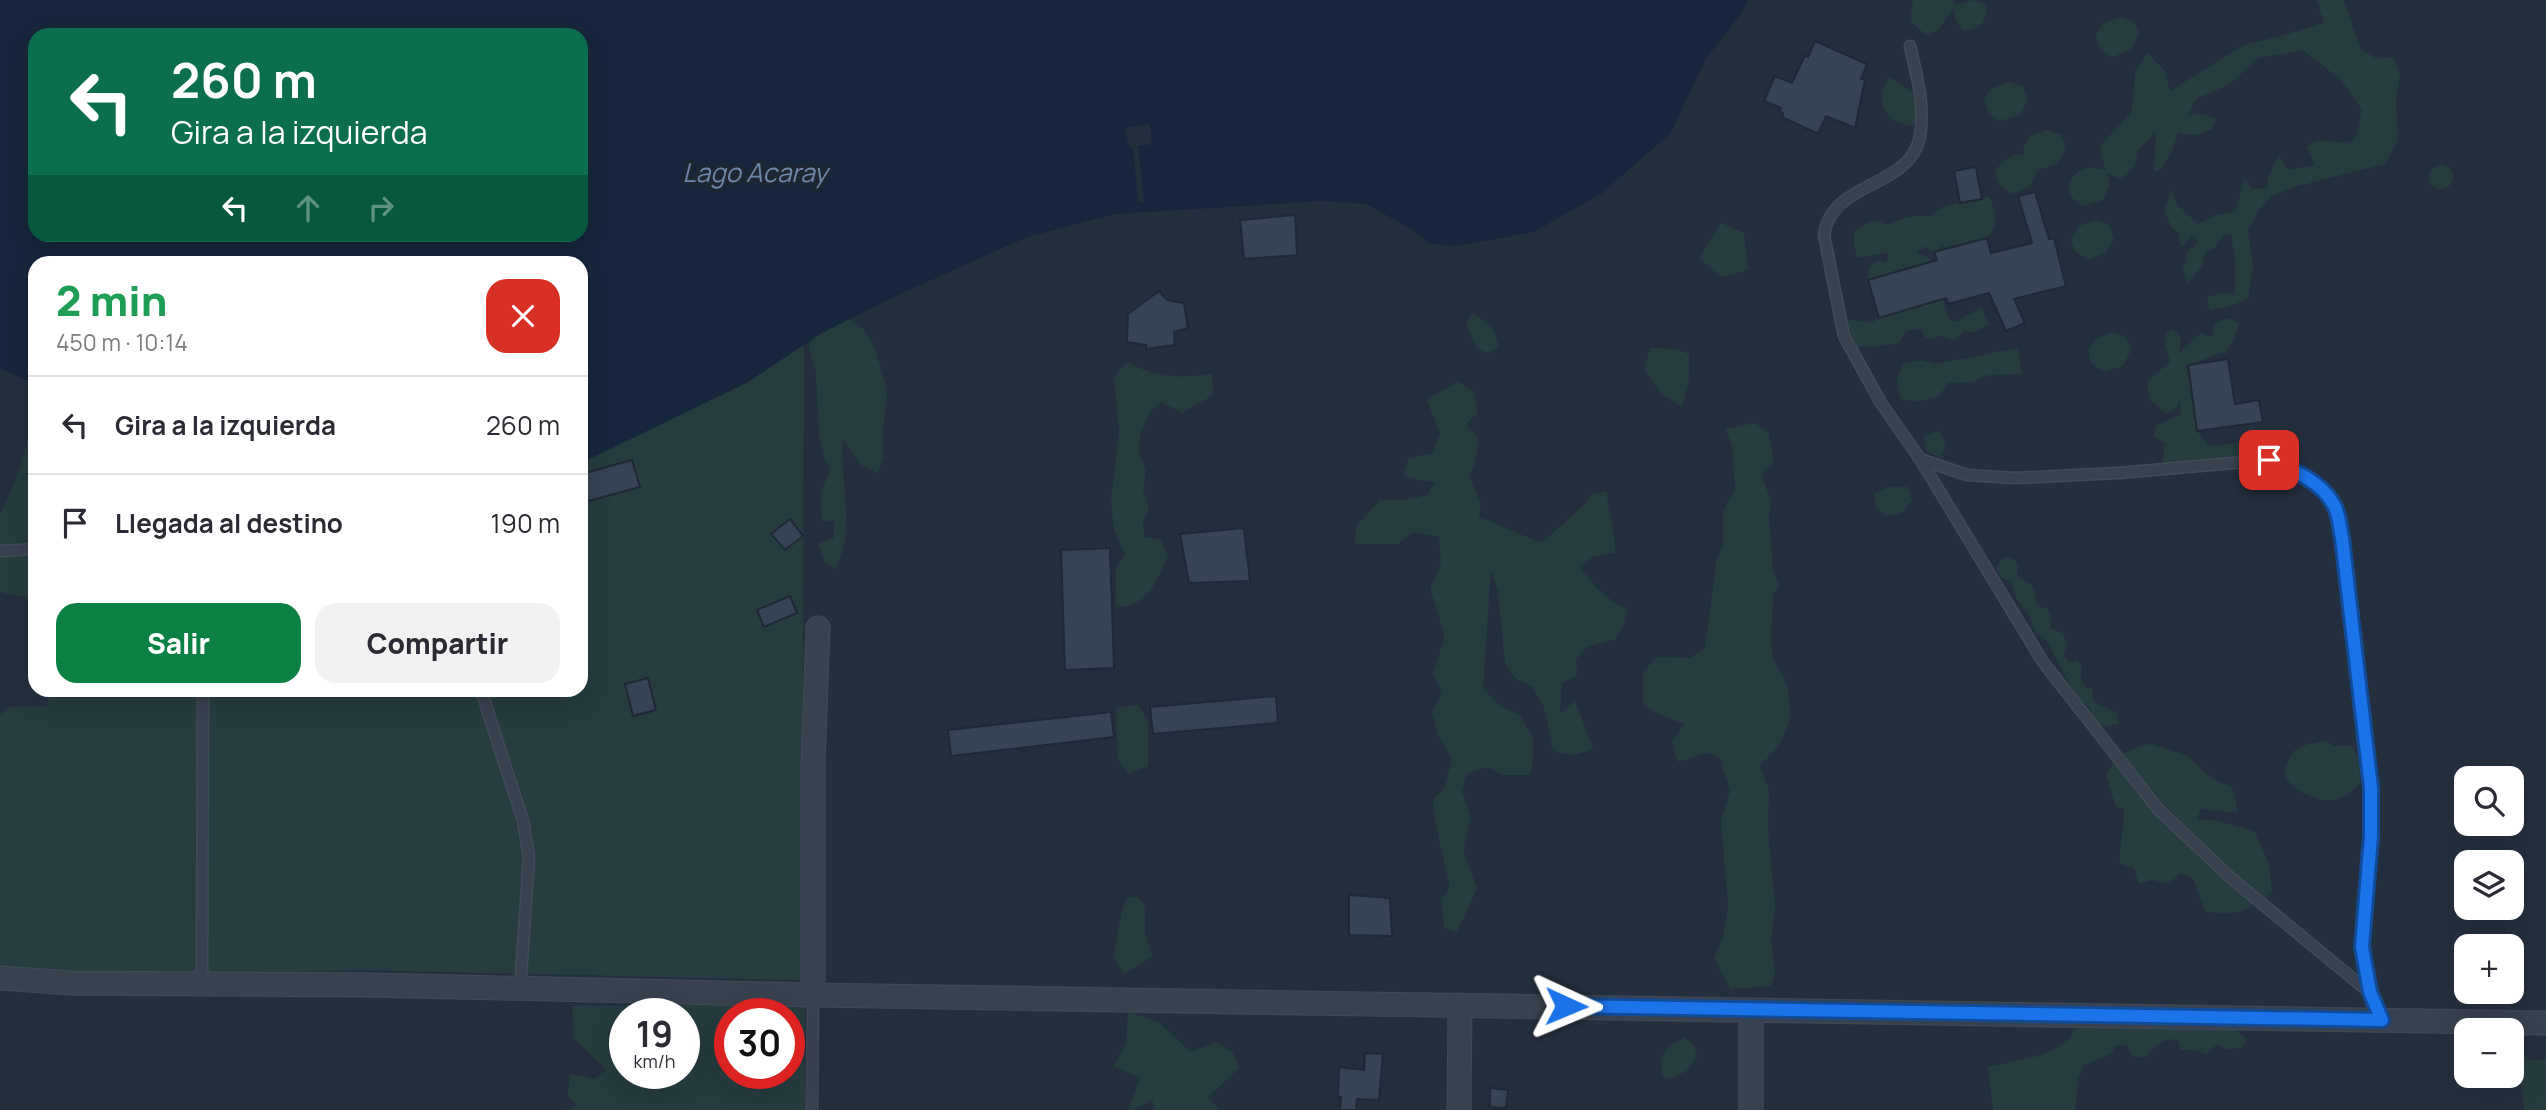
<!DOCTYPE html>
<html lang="es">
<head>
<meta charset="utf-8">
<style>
  :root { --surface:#fff; --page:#f2f2f3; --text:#2b2b33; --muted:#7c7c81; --line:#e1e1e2; --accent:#0b8043 }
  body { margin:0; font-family:Manrope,sans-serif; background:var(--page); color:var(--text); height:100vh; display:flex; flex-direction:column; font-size:26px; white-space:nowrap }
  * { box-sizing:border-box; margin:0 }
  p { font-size:23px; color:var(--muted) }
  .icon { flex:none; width:38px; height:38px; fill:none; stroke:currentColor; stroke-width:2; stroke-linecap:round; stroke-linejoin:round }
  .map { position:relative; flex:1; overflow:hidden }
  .sheet { position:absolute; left:28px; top:256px; width:560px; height:441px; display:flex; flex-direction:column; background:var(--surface); border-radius:21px; box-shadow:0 7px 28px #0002 }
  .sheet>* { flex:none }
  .guide { position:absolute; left:28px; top:28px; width:560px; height:214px; border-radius:21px; box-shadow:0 7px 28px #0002; background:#0b6e4f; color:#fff; overflow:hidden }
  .tools { position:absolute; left:2454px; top:766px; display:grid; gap:14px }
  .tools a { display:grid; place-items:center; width:70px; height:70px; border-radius:14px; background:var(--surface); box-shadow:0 7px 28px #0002; font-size:35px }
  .speed { position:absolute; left:609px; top:998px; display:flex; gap:14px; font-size:35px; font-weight:700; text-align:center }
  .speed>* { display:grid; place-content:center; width:91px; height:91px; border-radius:50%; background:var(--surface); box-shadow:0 7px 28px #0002; line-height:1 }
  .speed small { font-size:18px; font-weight:400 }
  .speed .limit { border:10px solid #d22; background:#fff; color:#111 }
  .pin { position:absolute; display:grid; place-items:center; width:60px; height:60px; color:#fff; margin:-30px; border-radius:14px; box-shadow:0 4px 10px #0006 }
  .me { position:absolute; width:77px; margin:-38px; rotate:91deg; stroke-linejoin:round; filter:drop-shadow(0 0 5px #0008) }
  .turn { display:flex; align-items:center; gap:24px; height:147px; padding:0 28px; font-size:32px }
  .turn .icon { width:91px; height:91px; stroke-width:2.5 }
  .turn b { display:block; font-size:49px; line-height:60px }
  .lanes { display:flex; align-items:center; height:66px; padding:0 28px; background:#0003; justify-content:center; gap:35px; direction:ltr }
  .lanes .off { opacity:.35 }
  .round { display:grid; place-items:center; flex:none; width:74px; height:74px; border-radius:21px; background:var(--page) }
  .overview { display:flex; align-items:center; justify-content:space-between; height:119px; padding:0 28px }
  h1 { font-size:42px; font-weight:800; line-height:52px; color:#1e9e55 }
  .cta { display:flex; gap:14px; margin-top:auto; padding:14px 28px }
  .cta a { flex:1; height:80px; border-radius:21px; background:var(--accent); color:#fff; font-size:28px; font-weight:800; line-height:80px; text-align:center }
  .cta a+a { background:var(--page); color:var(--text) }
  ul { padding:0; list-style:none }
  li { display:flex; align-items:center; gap:21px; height:98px; padding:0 28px; border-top:2px solid var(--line) }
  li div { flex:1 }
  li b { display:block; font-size:26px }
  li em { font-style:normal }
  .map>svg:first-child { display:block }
  .green { fill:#263c3f; fill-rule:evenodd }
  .water { fill:#17263c; fill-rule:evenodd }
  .pier { fill:#242f3e }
  .building { fill:#364354; stroke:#1f2835; stroke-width:2 }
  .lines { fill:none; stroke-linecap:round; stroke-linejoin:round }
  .lane-casing { stroke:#414a57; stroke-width:13 }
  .street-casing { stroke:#414a57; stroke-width:25 }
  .lane { stroke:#38414e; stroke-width:10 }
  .street { stroke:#38414e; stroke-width:23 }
  .route-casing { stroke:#114b97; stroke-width:18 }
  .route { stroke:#1a73e8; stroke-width:12 }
  .labels { text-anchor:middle; stroke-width:7; stroke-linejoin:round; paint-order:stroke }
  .water-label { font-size:26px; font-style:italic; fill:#6d86a8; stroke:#1d2633 }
</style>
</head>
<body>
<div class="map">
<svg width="2546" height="1110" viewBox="0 0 2546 1110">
  <rect width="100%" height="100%" fill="#242f3e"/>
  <g class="green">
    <path d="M1913,0h41l2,5 17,-5 14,4c-1,19 -5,25 -24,27l-8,-13v-11l-17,23 -12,5 -16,-14z"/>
    <path d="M2317,0h27l16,48 16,11 18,-2 6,18 -4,26 2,39 -13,24 -91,23 -22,9 -14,15 -10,20 5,35 -5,33 -23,9 -15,2 -3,-6 1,-7 14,-4 13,2v-35l-4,-27 -8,3 -10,14 -7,1 -4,15 -14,17 -6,-16 5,-6v-9l12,-10 -8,-6 -7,10 -4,-1 -1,-11 -8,-7 -7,-17 7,-19 6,13 21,20 18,-9 20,-4 8,-33 9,11 15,-1v-11l11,-22 9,15 27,-5 -8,-18 9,-7 33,3 8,-8 5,-25 -21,-30 -38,-30 -45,8 -28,26 -34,15 -8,16 14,-1 14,4 -4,11 -16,6 -18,-2 -6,18 -11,18 -7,3 2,-40 -18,18 -4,17 -13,13 -14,-7 3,11 -7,16 -20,6 -12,-9 -3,-13c10,-16 18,-19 37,-14l-5,-24 32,-34 3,-39 12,-21 18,19 5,20 74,-46 37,-9 43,-13z"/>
    <path d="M2121,17l13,4 5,13 -8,16 -19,7 -13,-10 -3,-12 8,-12z"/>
    <path d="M1890,77l22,16 10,16 -9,17c-5,-1 -12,-2 -17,-5 -17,-9 -18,-31 -6,-44z"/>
    <path d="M2009,82l14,4 5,13 -8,16 -20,6 -12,-9 -4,-13 8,-11z"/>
    <path d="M2047,130l14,4 5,13 -8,16 -20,7 -8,17 -19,7 -12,-10 -4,-13c7,-9 17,-19 29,-16l-1,-7 7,-12z"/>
    <circle cx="2441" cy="177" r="12"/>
    <path d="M1989,196c18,43 -5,43 -41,53l-6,-4 -7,10 -10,-9 -9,6 11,5 11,9 3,28 8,25 6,3 27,-15 7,18 -16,7 -9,-1 -10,10 -16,-6 -2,4 -11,-1 -3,-9 -16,2 -7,12c-16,4 -35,5 -50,1l-7,-22 11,-2 19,3 7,-5 -11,-38 1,-12 9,-8 8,3 3,-11 -31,6 -4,-11v-14c12,-11 18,-16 33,-8 13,-6 28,-11 43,-8 22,-21 35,-9 59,-21z"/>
    <path d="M2096,220l13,4 5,14 -8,15 -19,7 -13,-10 -3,-12 8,-12z"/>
    <path d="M1721,223l23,10 4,37 -27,7 -22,-19z"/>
    <path d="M1472,312l21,16 6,19 -12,6 -10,-5 -11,-23z"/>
    <path d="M845,315l19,15 11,18 12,44 -4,37v29l-5,15 -17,-8 -18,-27c-4,42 14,93 -8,131l-10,-6 -7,-19 16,-6v-18l-11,2c-2,-12 -4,-27 1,-38 3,-6 6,-10 7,-17l-6,-6 -6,-27 -3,-61 -7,-26 8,-19z"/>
    <path d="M2230,318l9,5 -6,19 -8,10 -37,13 9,66 12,15c21,0 38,-5 57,-15l5,16 -7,8 -93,16 -8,-9 2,-19 -11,-6 2,-11 25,-12 -1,-18 -2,10 -11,8 -17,-14 -3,-19 23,-19 -5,-18 1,-10 7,-5 8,8 -2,16 22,-20 11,4 3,-14z"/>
    <path d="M2113,332l13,5 5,13 -8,16 -19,6 -13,-9 -3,-13 8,-11z"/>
    <path d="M804,344l-2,636 -437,-10 -326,9 -39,-4v-260l8,-8 39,-1 2,-16h532v-227l167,-81z"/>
    <path d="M1650,348l26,1 13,5v26l-7,27 -20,-13 -18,-25z"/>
    <path d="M2018,348l4,26 -34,1 -15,7 -25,1 -9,13 -23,6 -15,-3 -4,-18 5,-17 19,-4 15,4z"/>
    <path d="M1127,362c34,17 48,16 85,12l1,21 -31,18 -20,-11 -12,10 -10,23 -1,19 7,15 -3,21 6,20 -6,11 1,16 17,3 7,17c-13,26 -19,49 -52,50v-40l9,-12 -11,-25 -3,-29 8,-71 -5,-53z"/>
    <path d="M1458,381l15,11 5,21 -12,11 13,15 -5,27 -5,10 12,28 -2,14c16,3 18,7 31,12 11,5 21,8 32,13l40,-36 11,-14 14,-1c0,21 9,40 8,61l-22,3 -13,11c13,18 25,32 47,42l-3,14 -8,16 -29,8 -11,12 1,17 -15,7 -2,30 15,-12 18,47c-16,8 -24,9 -40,2l-9,-43 -12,-20 -17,-9 -10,-15 -7,-72 -7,-21 -8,118 18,19 18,7 14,23v21l-3,17h-27l-15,-8 -21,6 -5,19 9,25 -8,33 14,38 -20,44 -13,-4 -3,-29 9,-11 -14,-63 -3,-25 11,-12 8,-29 -14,-23 -6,-24 10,-19 -9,-20 12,-36 -15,-49 11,-23 -2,-28 -26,-5 -15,12h-43l1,-18 24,-26h25l22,-5 8,-12 -32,-7 5,-17 25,-6 7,-20 -13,-33z"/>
    <path d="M35,419v182l-1,-2 -31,-6 -3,-3v-76l13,-27z"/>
    <path d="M1755,423l14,10 5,29 -13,12 10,27 -2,13 4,58 7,13 -7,9c0,18 -4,48 0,65 2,7 9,12 11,19 13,35 5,62 -24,87l9,26 -1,38 7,77 -4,35 4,32 -4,13 -41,3 -16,-31 9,-21 5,-31 -7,-85 9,-30 -10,-33 -13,-5 -29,9 -6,-21 13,-17 -27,-10 -15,-11v-31l14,-15 34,1 14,-11 12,-88 6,-14v-34l12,-21 -3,-45 -7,-16z"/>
    <path d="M1939,431l7,13 -5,13 -13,-4 -5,-17z"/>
    <path d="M1892,486l16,1 4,13 -11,14 -15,2 -10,-9 -2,-14z"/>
    <path d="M2004,557l9,1 6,8 -2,9 3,4 10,4 6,10 -1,8 5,6 7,1 4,8 -1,12 14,6 3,14 -4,5 6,9 8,-1 5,5 -1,16 6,6h5l2,14 23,11 2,11 -23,3 -6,-20 -13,-8 -30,-58 -12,-9 -6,-17 -12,-15 -6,-18 -9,-4 -6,-10z"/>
    <path d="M1138,705l10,16v45l-19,8 -11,-14 -2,-52z"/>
    <path d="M2325,740l9,6h18l7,13 1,24c-5,5 -10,11 -17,14 -20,10 -49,-6 -59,-22 8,-31 13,-27 41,-35z"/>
    <path d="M2151,744l37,12 24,23 20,8 6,26 -37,-4 -4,10 20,2 37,10 15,33 3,27c-23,21 -36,26 -67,20l-12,-33 -13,-4 -12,10 -15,-4 -14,4 -5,-16 -14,-4c-1,-19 4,-36 4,-55l-8,-2 -10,-32c9,-19 25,-28 45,-31z"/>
    <path d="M1128,897l11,1 6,9v24l7,25 -28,18 -11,-18c5,-16 7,-47 15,-59z"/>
    <path d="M805,1004v106h-239l11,-5 -9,-9 2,-22 24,5 12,-9 -32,-32 -2,-32zM625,1013h59v60h-59zM730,1013h59v60h-59z"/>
    <path d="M1128,1012l31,10 31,30 26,-10 17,11 6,15 -31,29 11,13h-64l-3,-11 -18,11h-6l12,-33 -27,-10 13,-23z"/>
    <path d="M2100,1021l77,2 31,7 22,-4 17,13 -6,9 -16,1 -8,-5 -11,11 -8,-5h-17l-4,-11c-16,1 -23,6 -32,19l-12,-1 -6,-12h-11l-5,9 -28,12 -5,13 -3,31h-82l-5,-43c29,-7 74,-10 88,-39z"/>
    <path d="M2512,1035l16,25h15l3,-3v53h-22l-2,-22 -11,-23z"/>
    <path d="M1685,1037l9,9 3,10 -8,13 -17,10 -9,-2c-5,-23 2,-29 22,-40z"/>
  </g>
  <path class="water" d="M0,0h1748l-9,16 -34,44 -34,73 -69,60 -68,39 -79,14 -25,-2 -20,-16 -44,-24 -43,-3 -208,13 -88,23 -133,60 -74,37 -72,48 -167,81v-201h-546v122l-35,-16zM35,35h546v199h-546z"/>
  <path class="pier" d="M1150,124l2,20 -14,2 6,56h-6l-5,-55h-4l-4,-19z"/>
  <g class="building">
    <path d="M1815,41l52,23 -6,15 4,1 -10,48 -29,-12 -8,18 -36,-17 1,-4 -4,-2 2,-3 -17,-7 11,-25 17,7 13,-28 3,2z"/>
    <path d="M1976,167l6,32 -22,4 -6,-32z"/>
    <path d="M2035,192l14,47 5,-1 12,48 -52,13 11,24 -19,8 -17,-38 -41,11 -2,-6 -67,20 -11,-38 69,-20 -3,-8 53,-14 4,15 41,-10 -14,-47z"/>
    <path d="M1295,215l2,40 -53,4 -4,-39z"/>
    <path d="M1159,291l8,9 17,3 4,25 -14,4 1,13 -29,4v-4l-19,-3 1,-28z"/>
    <path d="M2228,359l7,45 24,-4 4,22 -66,9 -9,-66z"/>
    <path d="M632,460l8,27 -59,16v-29z"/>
    <path d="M790,519l13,17 -18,14 -14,-16z"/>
    <path d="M1244,528l6,53 -61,2 -9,-49z"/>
    <path d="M1110,548l4,120 -49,2 -4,-120z"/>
    <path d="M790,596l7,17 -33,14 -7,-17z"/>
    <path d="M648,678l8,32 -23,6 -8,-32z"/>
    <path d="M1276,696l2,27 -125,11 -3,-27z"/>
    <path d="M1111,712l3,25 -163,19 -3,-26z"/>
    <path d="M1349,895l41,3 2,38 -43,-1z"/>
    <path d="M1365,1053l18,1 -4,46 -22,-1 -1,11h-16l1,-13h-3l1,-30 25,3z"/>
    <path d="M1490,1088l18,2 -2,18 -16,-1z"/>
  </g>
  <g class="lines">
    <defs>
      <g id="lane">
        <path d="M1910,46c7,30 15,60 10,90 -10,54 -88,43 -96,99l20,101 37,67 39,56 123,203 115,147 74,70 137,113"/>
        <path d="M1920,459l47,16 48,3 103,-5 151,-13 27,11 24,16 14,19 8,32 29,250v48l-9,111 7,45 13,27"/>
        <path d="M0,551l35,-2"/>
        <path d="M481,690l42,131 6,36 -9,133"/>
        <path d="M202,985l1,-295"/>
        <path d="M812,1110l1,-115"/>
      </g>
      <g id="street">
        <path d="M0,978l69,5 303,2 441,10 1733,28"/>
        <path d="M813,995v-229l5,-138"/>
        <path d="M1459,1110l1,-105"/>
        <path d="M1751,1110v-100"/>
      </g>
    </defs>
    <use href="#lane" class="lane-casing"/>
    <use href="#street" class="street-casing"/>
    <use href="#lane" class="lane"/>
    <use href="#street" class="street"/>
  </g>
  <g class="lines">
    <defs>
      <path id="route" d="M1566,1006l816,14 -12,-28 -8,-45 9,-111v-48l-29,-250c-2,-10 -3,-24 -8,-33 -13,-24 -41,-35 -65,-45"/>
    </defs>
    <use href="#route" class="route-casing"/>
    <use href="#route" class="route"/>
  </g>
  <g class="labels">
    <g class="water-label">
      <text x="755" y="182">Lago Acaray</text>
    </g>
  </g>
</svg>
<div class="tools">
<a><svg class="icon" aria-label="search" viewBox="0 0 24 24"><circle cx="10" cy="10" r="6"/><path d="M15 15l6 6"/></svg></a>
<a><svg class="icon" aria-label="layers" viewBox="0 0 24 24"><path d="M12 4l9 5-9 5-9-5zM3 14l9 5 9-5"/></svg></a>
<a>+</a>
<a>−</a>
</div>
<div class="speed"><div>19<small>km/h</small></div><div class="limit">30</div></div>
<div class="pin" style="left:2269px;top:460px;background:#d93025"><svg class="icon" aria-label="arrive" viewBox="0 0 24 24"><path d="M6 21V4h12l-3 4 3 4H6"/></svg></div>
<svg class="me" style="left:1566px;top:1006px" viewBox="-20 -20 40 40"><path d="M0-17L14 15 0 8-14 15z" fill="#1a73e8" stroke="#fff" stroke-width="4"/></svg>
<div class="guide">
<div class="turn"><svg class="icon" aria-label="left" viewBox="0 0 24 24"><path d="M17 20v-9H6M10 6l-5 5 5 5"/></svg><div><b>260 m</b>Gira a la izquierda</div></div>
<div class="lanes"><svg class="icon" aria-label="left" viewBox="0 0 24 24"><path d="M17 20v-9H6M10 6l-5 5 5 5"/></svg><svg class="icon off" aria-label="ahead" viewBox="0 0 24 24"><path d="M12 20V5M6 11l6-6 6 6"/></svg><svg class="icon off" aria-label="right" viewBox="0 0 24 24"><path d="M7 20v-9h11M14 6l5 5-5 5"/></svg></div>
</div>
<section class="sheet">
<div class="overview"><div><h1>2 min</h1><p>450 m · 10:14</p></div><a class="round" style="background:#d93025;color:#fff"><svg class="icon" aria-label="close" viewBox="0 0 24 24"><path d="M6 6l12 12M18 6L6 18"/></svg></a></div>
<ul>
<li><svg class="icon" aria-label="left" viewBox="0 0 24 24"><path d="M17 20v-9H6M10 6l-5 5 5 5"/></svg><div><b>Gira a la izquierda</b></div><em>260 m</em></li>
<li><svg class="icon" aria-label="arrive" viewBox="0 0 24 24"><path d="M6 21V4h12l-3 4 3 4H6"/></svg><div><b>Llegada al destino</b></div><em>190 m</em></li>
</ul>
<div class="cta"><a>Salir</a><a>Compartir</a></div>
</section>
</div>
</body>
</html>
